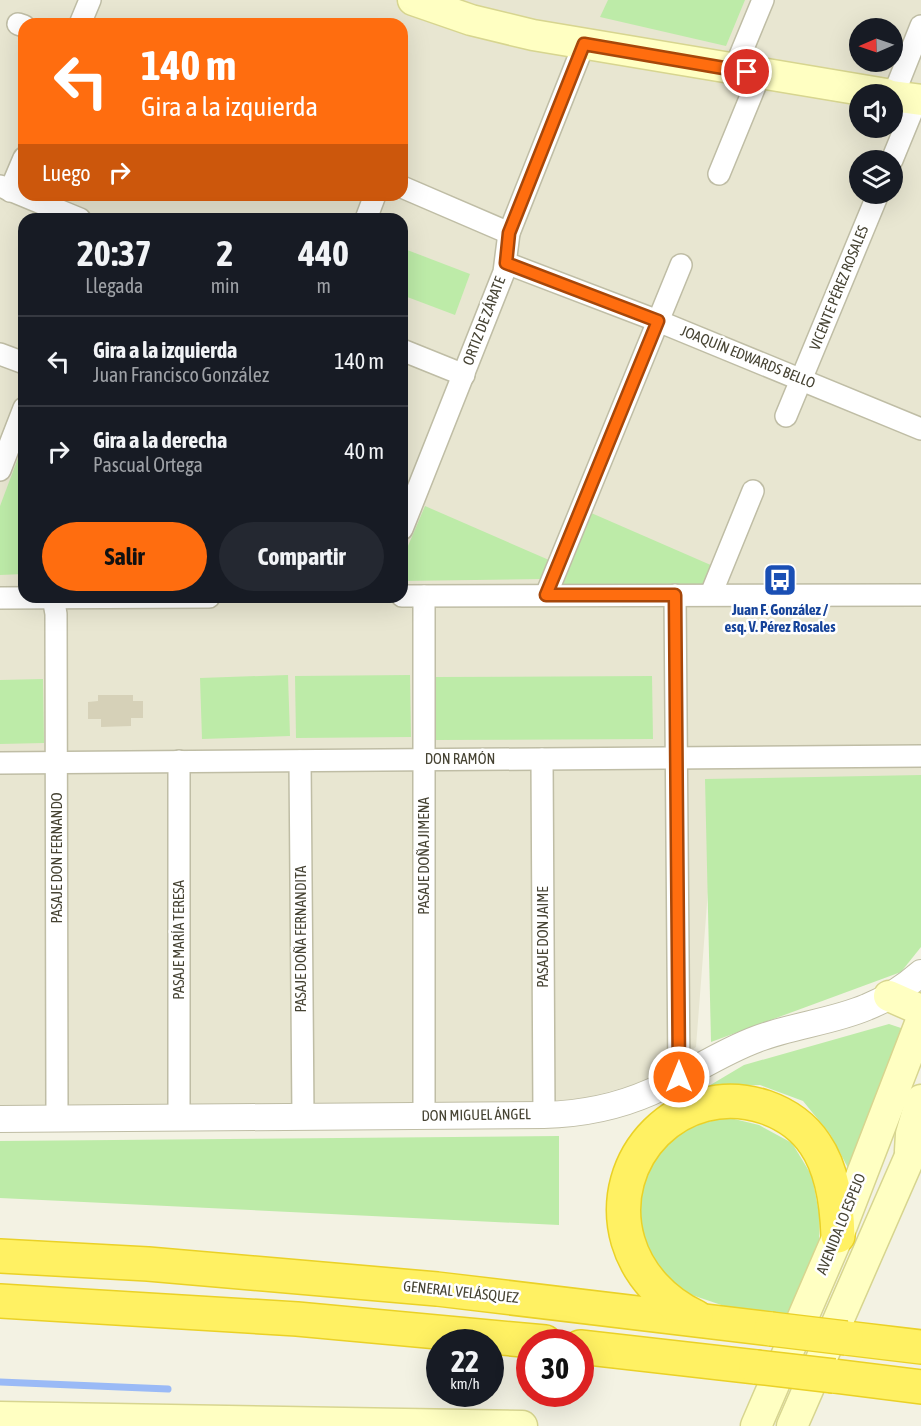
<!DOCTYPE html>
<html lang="es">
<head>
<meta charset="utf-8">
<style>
  :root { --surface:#171b24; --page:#242831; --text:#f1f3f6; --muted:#9ea1a6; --line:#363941; --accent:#ff6d0f }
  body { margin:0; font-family:"Asap Condensed",sans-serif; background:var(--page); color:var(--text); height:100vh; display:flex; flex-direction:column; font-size:22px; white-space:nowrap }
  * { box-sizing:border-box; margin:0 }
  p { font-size:20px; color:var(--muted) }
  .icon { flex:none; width:33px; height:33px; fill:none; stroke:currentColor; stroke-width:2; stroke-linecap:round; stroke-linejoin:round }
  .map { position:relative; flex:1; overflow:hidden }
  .panel { position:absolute; left:18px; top:213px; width:390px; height:390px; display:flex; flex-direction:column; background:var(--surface); border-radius:18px; box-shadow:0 6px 24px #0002 }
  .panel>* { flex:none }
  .hud { position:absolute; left:18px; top:18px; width:390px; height:183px; border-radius:18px; box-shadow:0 6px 24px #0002; background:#ff6d0f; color:#fff; overflow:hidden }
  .needle { width:39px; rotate:268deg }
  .fabs { position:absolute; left:849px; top:18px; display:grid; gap:12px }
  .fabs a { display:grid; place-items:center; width:54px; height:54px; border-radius:50%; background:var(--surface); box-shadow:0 6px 24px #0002; font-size:30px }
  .speed { position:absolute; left:426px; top:1329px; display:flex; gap:12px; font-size:30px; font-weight:700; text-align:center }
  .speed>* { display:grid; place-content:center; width:78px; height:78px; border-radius:50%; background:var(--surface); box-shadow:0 6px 24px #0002; line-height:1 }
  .speed small { font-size:15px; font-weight:400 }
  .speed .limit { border:9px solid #d22; background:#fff; color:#111 }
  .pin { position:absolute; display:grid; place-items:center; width:51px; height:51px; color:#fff; margin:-26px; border:3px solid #fff; border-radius:50%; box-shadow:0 2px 6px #0007 }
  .me { position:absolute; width:66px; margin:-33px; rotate:0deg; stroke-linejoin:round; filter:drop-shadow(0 0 4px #0008) }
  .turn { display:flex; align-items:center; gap:21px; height:126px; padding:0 24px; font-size:27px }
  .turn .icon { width:78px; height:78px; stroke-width:2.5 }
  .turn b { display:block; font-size:42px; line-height:51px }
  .then { display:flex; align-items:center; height:57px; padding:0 24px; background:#0003; gap:12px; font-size:22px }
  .eta { display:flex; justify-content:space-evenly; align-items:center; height:102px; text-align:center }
  .eta b { font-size:36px; font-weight:700; line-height:42px }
  .button { display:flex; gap:12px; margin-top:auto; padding:12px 24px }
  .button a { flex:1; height:69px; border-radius:36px; background:var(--accent); color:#111; font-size:24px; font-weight:700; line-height:69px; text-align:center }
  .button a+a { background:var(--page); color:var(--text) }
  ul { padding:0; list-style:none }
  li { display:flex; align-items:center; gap:18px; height:90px; padding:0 24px; border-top:2px solid var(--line) }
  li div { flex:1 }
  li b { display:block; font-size:22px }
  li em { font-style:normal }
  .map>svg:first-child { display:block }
  .residential { fill:#e8e6d1; fill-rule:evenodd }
  .green { fill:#bdeba8 }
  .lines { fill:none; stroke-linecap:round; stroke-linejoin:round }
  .stream { stroke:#9abaf6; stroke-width:7 }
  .building { fill:#d6d1b8 }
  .minor-casing { stroke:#bfbda5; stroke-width:24 }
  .tertiary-casing { stroke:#bfbda5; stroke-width:28 }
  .secondary-casing { stroke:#d7d58f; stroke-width:33 }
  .motorway-casing { stroke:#ead127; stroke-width:36 }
  .minor { stroke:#fff; stroke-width:21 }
  .tertiary { stroke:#fff; stroke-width:26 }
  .secondary { stroke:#ffffc2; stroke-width:30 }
  .motorway { stroke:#fff163; stroke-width:33 }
  .motorway-bridge-casing { stroke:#ead127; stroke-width:36; stroke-linecap:butt }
  .motorway-bridge { stroke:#fff163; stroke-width:33 }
  .route-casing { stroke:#a6470a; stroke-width:15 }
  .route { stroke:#ff6d0f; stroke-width:10 }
  .labels { text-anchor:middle; stroke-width:5; stroke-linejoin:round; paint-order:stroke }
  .street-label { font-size:15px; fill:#464333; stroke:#fff }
  .transit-label { font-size:15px; font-weight:bold; fill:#164399; stroke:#fff }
</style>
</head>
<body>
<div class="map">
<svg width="921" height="1426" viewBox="0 0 921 1426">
  <rect width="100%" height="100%" fill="#f3f2e3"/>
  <path class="residential" d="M0,0h921v790l-205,-3 -20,260 -51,35 -79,21 -566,3zM24,24h378v171h-378zM860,28h32v34h-32zM860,94h32v34h-32zM860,160h32v34h-32zM24,219h378v378h-378z"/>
  <g class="green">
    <path d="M608,0h137l-19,46 -126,-29z"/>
    <path d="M402,248l68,26 -15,41 -53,-20z"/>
    <path d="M24,442v132l-24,1v-69z"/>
    <path d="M425,506l124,54 -8,19 -139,2v-21z"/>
    <path d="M589,512l124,54 -8,19 -148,2z"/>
    <path d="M288,675l2,61 -88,3 -2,-61z"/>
    <path d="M410,675l1,62 -115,1 -1,-62z"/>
    <path d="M652,676l1,63 -218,1v-63z"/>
    <path d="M43,679l1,64 -44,1v-64z"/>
    <path d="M921,775v172l-20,25 -190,70 -6,-263z"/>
    <path d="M889,1024l24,8 -62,154 -4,-20 -17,-32 -27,-33 -43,-16 -53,2 37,-22z"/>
    <path d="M726,1117l33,8 33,18 20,33 8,42 -2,46 -22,50 -60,-4 -50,-17 -34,-27 -17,-37 1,-40 17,-30 17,-21 24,-12z"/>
    <path d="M559,1136v89l-559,-27v-57z"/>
  </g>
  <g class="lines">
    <path class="stream" d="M0,1382l168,7"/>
  </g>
  <path class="building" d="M98,695h35v6h10v17h-12v8l-30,1v-8h-13v-17l10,-1z"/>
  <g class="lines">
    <defs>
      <g id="minor">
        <path d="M18,24l6,2"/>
        <path d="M80,24l10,-24"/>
        <path d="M734,70l29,-70"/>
        <path d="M893,96l28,-70"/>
        <path d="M892,160l25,-61"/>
        <path d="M719,174l41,-100"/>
        <path d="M0,186l80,33"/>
        <path d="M402,187l107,46"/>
        <path d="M10,191l14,-33"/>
        <path d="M366,219l9,-24"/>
        <path d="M506,263l152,58 263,108"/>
        <path d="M402,350l62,25"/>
        <path d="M0,354l24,9"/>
        <path d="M786,416l92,-222"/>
        <path d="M0,470l24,-62"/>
        <path d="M402,529l102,-257 5,-39 75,-189"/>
        <path d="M711,594l42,-103"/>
        <path d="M546,595l135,-330"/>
        <path d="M675,595l4,482"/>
        <path d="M402,596l519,-1"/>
        <path d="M53,597l3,17 1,504"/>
        <path d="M0,598l209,-1"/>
        <path d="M542,759l2,356"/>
        <path d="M179,761v357"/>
        <path d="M300,761l3,356"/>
        <path d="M0,763l921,-7"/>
        <path d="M424,1116v-520"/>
      </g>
      <path id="tertiary" d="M0,1119l544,-4c37,-1 73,-8 107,-23 36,-16 68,-39 106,-53 36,-14 75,-17 110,-32 20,-8 38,-20 54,-34"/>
      <g id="secondary">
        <path d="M413,0l58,20 62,15 353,59"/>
        <path d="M892,96l29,4"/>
        <path d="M889,996l32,14"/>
        <path d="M910,1151l1,-17 10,-34"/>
        <path d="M0,1417l522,9"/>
        <path d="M756,1426l82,-190 83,-215"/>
        <path d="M792,1426l129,-295"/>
      </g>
      <g id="motorway">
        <path d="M0,1256l148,8 289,25 334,40"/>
        <path d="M0,1301l297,18 248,23"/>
        <path d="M696,1317c-32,-15 -58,-42 -68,-76 -24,-83 53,-162 137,-134 20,7 38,19 50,37 18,26 22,61 23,92"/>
        <path d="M846,1338l75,9"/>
        <path d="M580,1347l176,20"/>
        <path d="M834,1376l87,11"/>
      </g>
    </defs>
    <use href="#minor" class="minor-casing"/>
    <use href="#tertiary" class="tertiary-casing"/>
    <use href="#secondary" class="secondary-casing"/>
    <use href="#motorway" class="motorway-casing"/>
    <use href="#minor" class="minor"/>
    <use href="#tertiary" class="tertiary"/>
    <use href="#secondary" class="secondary"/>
    <use href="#motorway" class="motorway"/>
    <defs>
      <g id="motorway-bridge">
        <path d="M771,1329l75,9"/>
        <path d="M756,1367l78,9"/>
      </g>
    </defs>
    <use href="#motorway-bridge" class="motorway-bridge-casing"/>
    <use href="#motorway-bridge" class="motorway-bridge"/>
  </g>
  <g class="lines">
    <defs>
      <path id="route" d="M679,1077l-4,-482h-129l112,-274 -152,-58 3,-30 75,-189 163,28"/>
    </defs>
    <use href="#route" class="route-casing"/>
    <use href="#route" class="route"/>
  </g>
  <defs>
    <symbol id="bus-square" viewBox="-11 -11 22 22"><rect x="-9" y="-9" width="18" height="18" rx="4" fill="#1a4fb4" stroke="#fff"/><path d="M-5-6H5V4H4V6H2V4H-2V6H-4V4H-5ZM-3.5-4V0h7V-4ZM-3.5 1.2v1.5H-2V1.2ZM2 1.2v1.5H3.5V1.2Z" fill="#fff"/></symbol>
  </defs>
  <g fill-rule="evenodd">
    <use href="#bus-square" x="761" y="561" width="38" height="38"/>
  </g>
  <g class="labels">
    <g class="street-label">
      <text transform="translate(839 288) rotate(-68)" y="5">VICENTE PÉREZ ROSALES</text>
      <text transform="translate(484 321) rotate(-69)" y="5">ORTIZ DE ZÁRATE</text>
      <text transform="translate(748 357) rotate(22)" y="5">JOAQUÍN EDWARDS BELLO</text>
      <text x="460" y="764">DON RAMÓN</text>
      <text transform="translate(424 856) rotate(-90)" y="5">PASAJE DOÑA JIMENA</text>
      <text transform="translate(57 858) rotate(-90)" y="5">PASAJE DON FERNANDO</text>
      <text transform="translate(543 937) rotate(-90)" y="5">PASAJE DON JAIME</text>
      <text transform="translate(301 939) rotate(-90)" y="5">PASAJE DOÑA FERNANDITA</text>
      <text transform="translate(179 940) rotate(-90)" y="5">PASAJE MARÍA TERESA</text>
      <text transform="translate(476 1115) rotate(-1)" y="5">DON MIGUEL ÁNGEL</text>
      <text transform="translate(841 1224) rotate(-68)" y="5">AVENIDA LO ESPEJO</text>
      <text transform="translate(461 1292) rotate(6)" y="5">GENERAL VELÁSQUEZ</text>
    </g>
    <g class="transit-label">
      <text x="780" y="615">Juan F. González /<tspan x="780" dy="17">esq. V. Pérez Rosales</tspan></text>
    </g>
  </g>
</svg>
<div class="fabs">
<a><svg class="needle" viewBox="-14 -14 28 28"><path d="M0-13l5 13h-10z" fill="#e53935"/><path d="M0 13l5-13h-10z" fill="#9ea1a6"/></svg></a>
<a><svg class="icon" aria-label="sound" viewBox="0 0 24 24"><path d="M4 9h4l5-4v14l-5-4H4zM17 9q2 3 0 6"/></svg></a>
<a><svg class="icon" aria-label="layers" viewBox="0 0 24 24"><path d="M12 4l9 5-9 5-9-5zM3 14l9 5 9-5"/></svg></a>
</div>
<div class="speed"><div>22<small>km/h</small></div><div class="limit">30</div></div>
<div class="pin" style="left:747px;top:72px;background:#d93025"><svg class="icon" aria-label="arrive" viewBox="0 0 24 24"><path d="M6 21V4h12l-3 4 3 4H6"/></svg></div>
<svg class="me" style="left:679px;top:1077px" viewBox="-20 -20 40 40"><circle r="17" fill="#ff6d0f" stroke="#fff" stroke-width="3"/><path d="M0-11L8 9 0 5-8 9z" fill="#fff"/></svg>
<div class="hud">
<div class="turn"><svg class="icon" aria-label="left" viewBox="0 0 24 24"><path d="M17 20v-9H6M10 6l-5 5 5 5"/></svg><div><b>140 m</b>Gira a la izquierda</div></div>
<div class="then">Luego<svg class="icon" aria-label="right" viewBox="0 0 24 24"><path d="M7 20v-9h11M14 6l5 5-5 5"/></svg></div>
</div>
<section class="panel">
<div class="eta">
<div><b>20:37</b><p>Llegada</p></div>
<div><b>2</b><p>min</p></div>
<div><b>440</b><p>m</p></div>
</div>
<ul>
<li><svg class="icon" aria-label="left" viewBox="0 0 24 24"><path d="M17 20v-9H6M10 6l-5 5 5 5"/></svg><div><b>Gira a la izquierda</b><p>Juan Francisco González</p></div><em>140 m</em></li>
<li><svg class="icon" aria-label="right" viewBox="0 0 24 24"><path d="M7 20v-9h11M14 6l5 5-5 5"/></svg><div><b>Gira a la derecha</b><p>Pascual Ortega</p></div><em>40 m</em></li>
</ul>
<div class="button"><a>Salir</a><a>Compartir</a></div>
</section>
</div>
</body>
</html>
